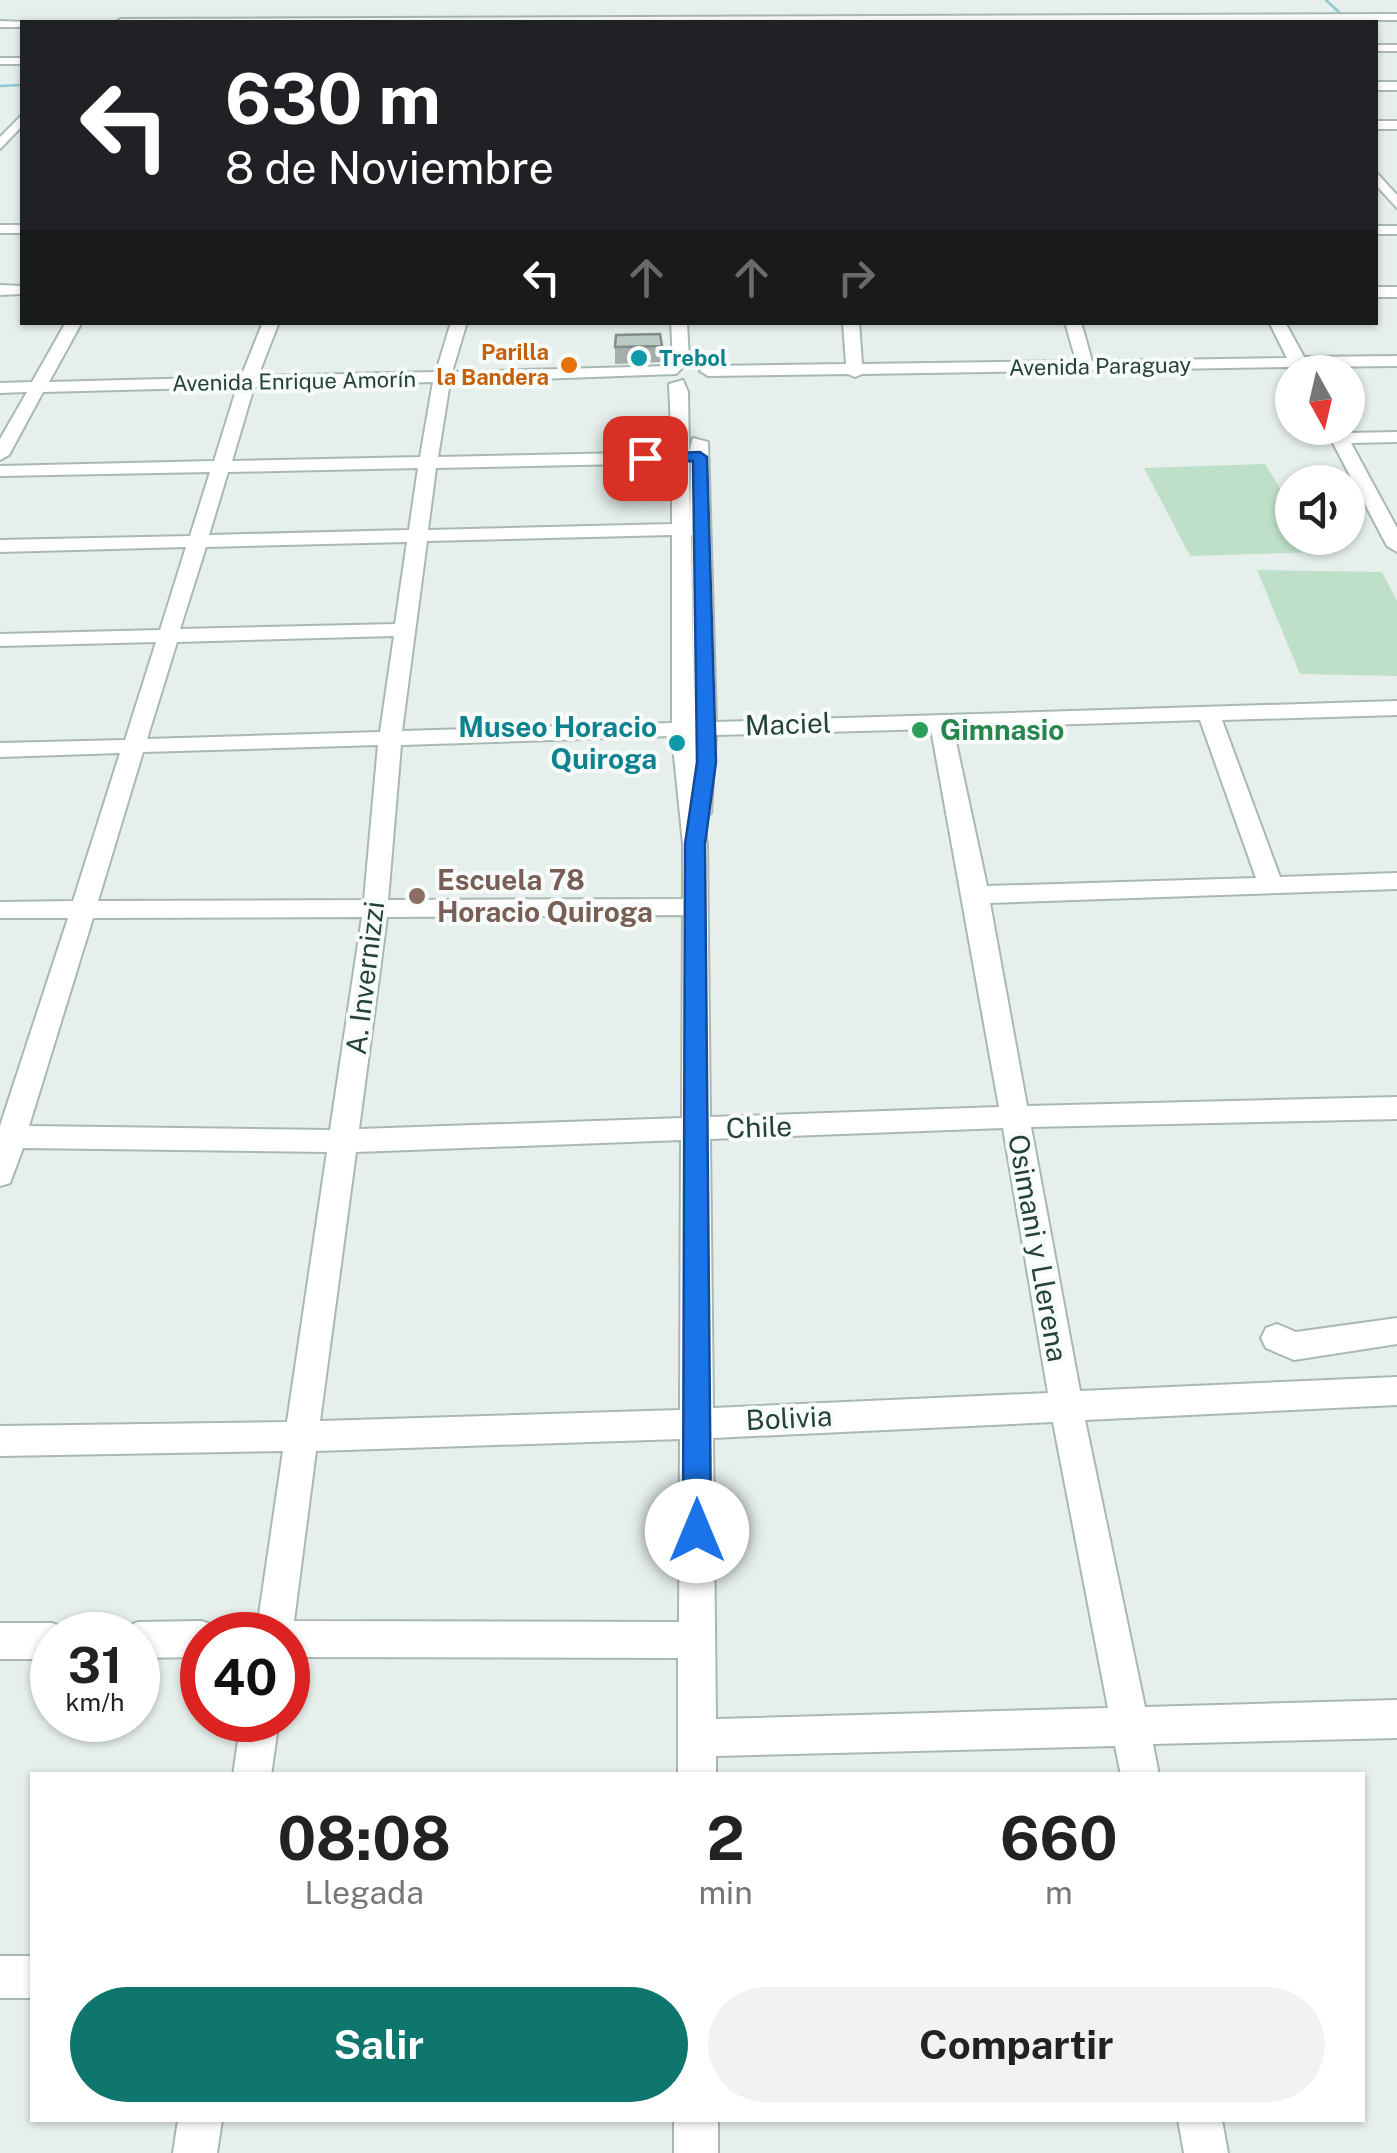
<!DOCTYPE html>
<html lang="es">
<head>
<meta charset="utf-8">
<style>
  :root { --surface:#fff; --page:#f2f2f2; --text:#222; --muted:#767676; --accent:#0f766e }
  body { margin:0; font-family:"Public Sans",sans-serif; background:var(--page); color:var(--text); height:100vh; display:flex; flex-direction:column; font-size:38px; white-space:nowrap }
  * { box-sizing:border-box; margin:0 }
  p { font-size:32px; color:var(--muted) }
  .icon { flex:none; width:55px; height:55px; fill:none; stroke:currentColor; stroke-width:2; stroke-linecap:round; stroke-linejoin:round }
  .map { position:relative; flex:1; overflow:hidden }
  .side { position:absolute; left:30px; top:1772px; width:1335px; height:350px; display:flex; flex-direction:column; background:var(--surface); border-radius:0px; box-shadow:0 2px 8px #0004 }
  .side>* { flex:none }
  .guide { position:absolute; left:20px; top:20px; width:1358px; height:305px; border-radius:0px; box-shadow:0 2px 8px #0004; background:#202124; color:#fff; overflow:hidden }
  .needle { width:65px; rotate:172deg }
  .controls { position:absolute; left:1275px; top:355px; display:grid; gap:20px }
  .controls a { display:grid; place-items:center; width:90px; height:90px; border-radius:50%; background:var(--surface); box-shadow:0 2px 8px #0004; font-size:50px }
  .speed { position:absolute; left:30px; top:1612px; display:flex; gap:20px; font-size:50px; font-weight:700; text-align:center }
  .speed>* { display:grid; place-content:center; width:130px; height:130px; border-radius:50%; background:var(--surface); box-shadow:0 2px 8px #0004; line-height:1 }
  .speed small { font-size:25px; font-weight:400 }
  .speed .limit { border:15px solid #d22; background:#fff; color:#111 }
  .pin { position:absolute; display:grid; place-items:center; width:85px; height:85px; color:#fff; margin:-42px; border-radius:20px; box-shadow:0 5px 15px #0006 }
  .me { position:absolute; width:110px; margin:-55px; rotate:0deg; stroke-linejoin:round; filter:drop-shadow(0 0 8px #0008) }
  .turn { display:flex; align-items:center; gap:35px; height:210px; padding:0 40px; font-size:45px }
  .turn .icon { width:130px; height:130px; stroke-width:2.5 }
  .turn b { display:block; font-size:70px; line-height:85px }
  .lanes { display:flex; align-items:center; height:95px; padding:0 40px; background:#0003; justify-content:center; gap:50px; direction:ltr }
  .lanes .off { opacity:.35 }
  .eta { display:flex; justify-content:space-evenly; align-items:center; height:170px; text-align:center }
  .eta b { font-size:60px; font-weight:700; line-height:70px }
  .primary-button { display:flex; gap:20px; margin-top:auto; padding:20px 40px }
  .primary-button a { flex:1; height:115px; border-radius:60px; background:var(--accent); color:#fff; font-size:40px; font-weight:700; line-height:115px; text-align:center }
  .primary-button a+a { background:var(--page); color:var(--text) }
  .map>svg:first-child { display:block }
  .green { fill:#bfe0c8 }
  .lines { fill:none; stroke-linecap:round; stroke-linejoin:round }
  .stream { stroke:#8ec9d4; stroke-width:2.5 }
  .minor-casing { stroke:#a8b8b2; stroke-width:4 }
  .minor { fill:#fff; fill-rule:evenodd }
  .wall { fill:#a1aea9 }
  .building { fill:#bbcac4; stroke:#838d89; stroke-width:2.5 }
  .route { fill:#1a73e8; stroke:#114b97; stroke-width:2.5 }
  .culture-dot { fill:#0f9aa8; stroke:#f7fbf9; stroke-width:4 }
  .food-dot { fill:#e8710a; stroke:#f7fbf9; stroke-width:4 }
  .leisure-dot { fill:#2e9e5b; stroke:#f7fbf9; stroke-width:4 }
  .education-dot { fill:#8d6e63; stroke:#f7fbf9; stroke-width:4 }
  .labels { text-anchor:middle; stroke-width:8; stroke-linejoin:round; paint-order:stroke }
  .far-food-label { font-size:22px; font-weight:bold; fill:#c56008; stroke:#f7fbf9; text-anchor:end }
  .far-culture-label { font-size:22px; font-weight:bold; fill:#0d838f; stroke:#f7fbf9; text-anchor:start }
  .far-street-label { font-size:22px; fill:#24423a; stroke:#f7fbf9 }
  .street-label { font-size:28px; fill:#24423a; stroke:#f7fbf9 }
  .culture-label { font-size:28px; font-weight:bold; fill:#0d838f; stroke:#f7fbf9; text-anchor:end }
  .leisure-label { font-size:28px; font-weight:bold; fill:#27864d; stroke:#f7fbf9; text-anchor:start }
  .education-label { font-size:28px; font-weight:bold; fill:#785e54; stroke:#f7fbf9; text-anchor:start }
</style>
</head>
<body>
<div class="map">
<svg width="1397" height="2153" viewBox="0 0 1397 2153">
  <rect width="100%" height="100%" fill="#e6efeb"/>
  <g class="green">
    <path d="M1265,464l27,43v31h19l9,14 -130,4 -46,-88z"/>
    <path d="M1257,570l125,2 15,29v75l-97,-2z"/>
  </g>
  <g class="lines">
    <g class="stream">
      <path d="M1326,0l16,15"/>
      <path d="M0,86l22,-1"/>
    </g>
    <defs>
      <g id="minor">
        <path d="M1397,14v6l-1281,2 5,-3z"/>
        <path d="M0,21l26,1 -4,5h-22z"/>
        <rect x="1375" y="45" width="22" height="6"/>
        <rect x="0" y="58" width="22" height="6"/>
        <rect x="1375" y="82" width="22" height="8"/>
        <path d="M22,115v11l-22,23v-12z"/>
        <rect x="1375" y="121" width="22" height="8"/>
        <path d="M1375,171l22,24v13l-22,-24z"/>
        <rect x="0" y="225" width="22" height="8"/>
        <rect x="1375" y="226" width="22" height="8"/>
        <path d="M0,285l22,1v8l-22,1z"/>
        <rect x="1375" y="287" width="22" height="10"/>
        <path d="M66,322h16l-33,60 192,-5 22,-55h16l-21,54 178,-4 15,-50h16l-15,50 217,-6 4,-5 -2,-39h16l2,39 -13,13 -226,8 -12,75 234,-5 -3,-68 14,-4 5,12 1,60 4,-14 15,4 8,280 681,-21v14l-175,5 58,157 117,-4v16l-407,14 37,203 370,-9v22l-366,8 49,264 317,-14v28l-312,15 60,287 252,-7v38l-244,6 6,31h-38l-6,-29 -399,10v19h-38v-117l-390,-1v-22h-32l27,-184 -283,5v-30l287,-4 40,-270 -304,-4 -13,35 -10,3v-60l68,-208h-68v-16l73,-1 47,-148 -120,4v-14l125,-3 31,-98 -156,4v-12l160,-4 26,-83 -186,5v-12l190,-4 20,-64 -210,4v-10l214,-5 23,-74 -194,5 -34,63 -9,5v-21l27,-47 -27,1v-10l32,-1zM433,382l-13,75 -188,4 22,-74zM689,462h2l-1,62zM672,463v61l-244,6 8,-62zM418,468l-9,62 -200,5 19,-63zM672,535v188l-270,8 25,-190zM691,535h1l2,188zM407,542l-12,82 -215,5 26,-82zM394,636l-14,96 -233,7 30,-97zM1200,720l56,158 -269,8 -34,-158zM931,729l68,378 -289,10 -3,-273 -4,-25 8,-6 5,-78zM672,736l11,108v55l-295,1 13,-155zM378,745l-14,155 -266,1 45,-149zM683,915l-1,203 -323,11 28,-212zM362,917l-32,213 -301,-4 64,-208zM1003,1128l45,265 -335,15 -3,-269zM681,1140l-1,270 -360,11 36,-269zM1053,1422l55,286 -392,11 -3,-281zM680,1439l-1,183 -385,-1 22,-170z"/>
        <path d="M843,322h16l3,42 214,-3 -11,-39h16l11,39 195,-3 -18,-36h16l19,35 93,-1v10l-88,1 2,5h-16l-3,-5 -430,7 -7,3 -7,-3 -140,2 -8,-5 8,-5 138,-2z"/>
        <path d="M1325,428h17l3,5 52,-1v10l-46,1 46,85v24l-10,-6z"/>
        <path d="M1397,1318v26l-103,16 -28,-12 -5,-10 5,-10 11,-4 19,8z"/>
        <path d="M202,1621l13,5 3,9h-16v22l-64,1v-23h-16l3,-8 13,-5z"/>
        <path d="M0,1623h52l13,5 3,7h-16v24h-52z"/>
        <path d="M241,1720h38l-8,55h-38z"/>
        <rect x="0" y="1956" width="32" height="42"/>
        <path d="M178,2120h44l-5,33h-44z"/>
        <rect x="674" y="2120" width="44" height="33"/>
        <path d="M1178,2120h44l6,33h-44z"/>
      </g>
    </defs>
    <use href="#minor" class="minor-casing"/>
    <use href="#minor" class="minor"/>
  </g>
  <path class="wall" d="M662,346v16l-47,2v-17z"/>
  <path class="building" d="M660,334l2,12 -47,1 1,-12z"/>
  <path class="route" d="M700,452l7,5 9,305 -11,82 6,687 -4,9 -10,4 -10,-4 -4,-9 2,-687 12,-82 -4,-301 -48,1 -8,-4 8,-4z"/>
  <g class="culture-dot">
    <circle cx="639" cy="358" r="10"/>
    <circle cx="677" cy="743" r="10"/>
  </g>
  <circle class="food-dot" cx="569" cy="365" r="10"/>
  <circle class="leisure-dot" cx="920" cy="730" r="10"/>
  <circle class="education-dot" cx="417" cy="896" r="10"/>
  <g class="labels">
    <g class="far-food-label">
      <text x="549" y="360">Parilla<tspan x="549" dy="25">la Bandera</tspan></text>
    </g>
    <g class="far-culture-label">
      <text x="659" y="366">Trebol</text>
    </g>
    <g class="far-street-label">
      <text transform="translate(1100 366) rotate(-1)" y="8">Avenida Paraguay</text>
      <text transform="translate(294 381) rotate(-1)" y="8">Avenida Enrique Amorín</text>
    </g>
    <g class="street-label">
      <text transform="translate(788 724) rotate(-2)" y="10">Maciel</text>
      <text transform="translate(365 978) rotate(-83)" y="10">A. Invernizzi</text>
      <text transform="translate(759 1127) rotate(-2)" y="10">Chile</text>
      <text transform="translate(1038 1248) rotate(80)" y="10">Osimani y Llerena</text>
      <text transform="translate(789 1418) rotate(-3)" y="10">Bolivia</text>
    </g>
    <g class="culture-label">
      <text x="657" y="737">Museo Horacio<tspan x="657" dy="32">Quiroga</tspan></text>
    </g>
    <g class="leisure-label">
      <text x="940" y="740">Gimnasio</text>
    </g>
    <g class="education-label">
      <text x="437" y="890">Escuela 78<tspan x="437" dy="32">Horacio Quiroga</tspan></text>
    </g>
  </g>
</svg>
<div class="controls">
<a><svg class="needle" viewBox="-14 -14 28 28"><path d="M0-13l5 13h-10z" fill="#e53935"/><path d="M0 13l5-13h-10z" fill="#767676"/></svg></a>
<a><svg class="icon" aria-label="sound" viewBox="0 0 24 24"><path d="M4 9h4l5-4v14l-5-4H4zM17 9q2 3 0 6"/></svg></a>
</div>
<div class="speed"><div>31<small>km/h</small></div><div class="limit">40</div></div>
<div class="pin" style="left:645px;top:458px;background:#d93025"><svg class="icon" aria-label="arrive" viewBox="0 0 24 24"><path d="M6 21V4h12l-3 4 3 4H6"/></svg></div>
<svg class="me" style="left:697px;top:1531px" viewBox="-20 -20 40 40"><circle r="19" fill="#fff"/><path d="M0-13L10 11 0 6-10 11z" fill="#1a73e8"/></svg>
<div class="guide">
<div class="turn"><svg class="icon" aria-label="left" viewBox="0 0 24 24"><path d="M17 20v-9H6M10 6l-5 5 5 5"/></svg><div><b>630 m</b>8 de Noviembre</div></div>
<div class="lanes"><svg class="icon" aria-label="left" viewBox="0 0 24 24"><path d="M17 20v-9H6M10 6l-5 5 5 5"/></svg><svg class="icon off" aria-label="ahead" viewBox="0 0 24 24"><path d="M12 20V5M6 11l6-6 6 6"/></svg><svg class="icon off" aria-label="ahead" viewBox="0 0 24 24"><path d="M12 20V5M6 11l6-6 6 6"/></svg><svg class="icon off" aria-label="right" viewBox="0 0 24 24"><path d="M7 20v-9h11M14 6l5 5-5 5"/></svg></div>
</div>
<section class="side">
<div class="eta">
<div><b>08:08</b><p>Llegada</p></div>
<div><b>2</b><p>min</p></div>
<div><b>660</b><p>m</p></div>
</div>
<div class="primary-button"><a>Salir</a><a>Compartir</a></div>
</section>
</div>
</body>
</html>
